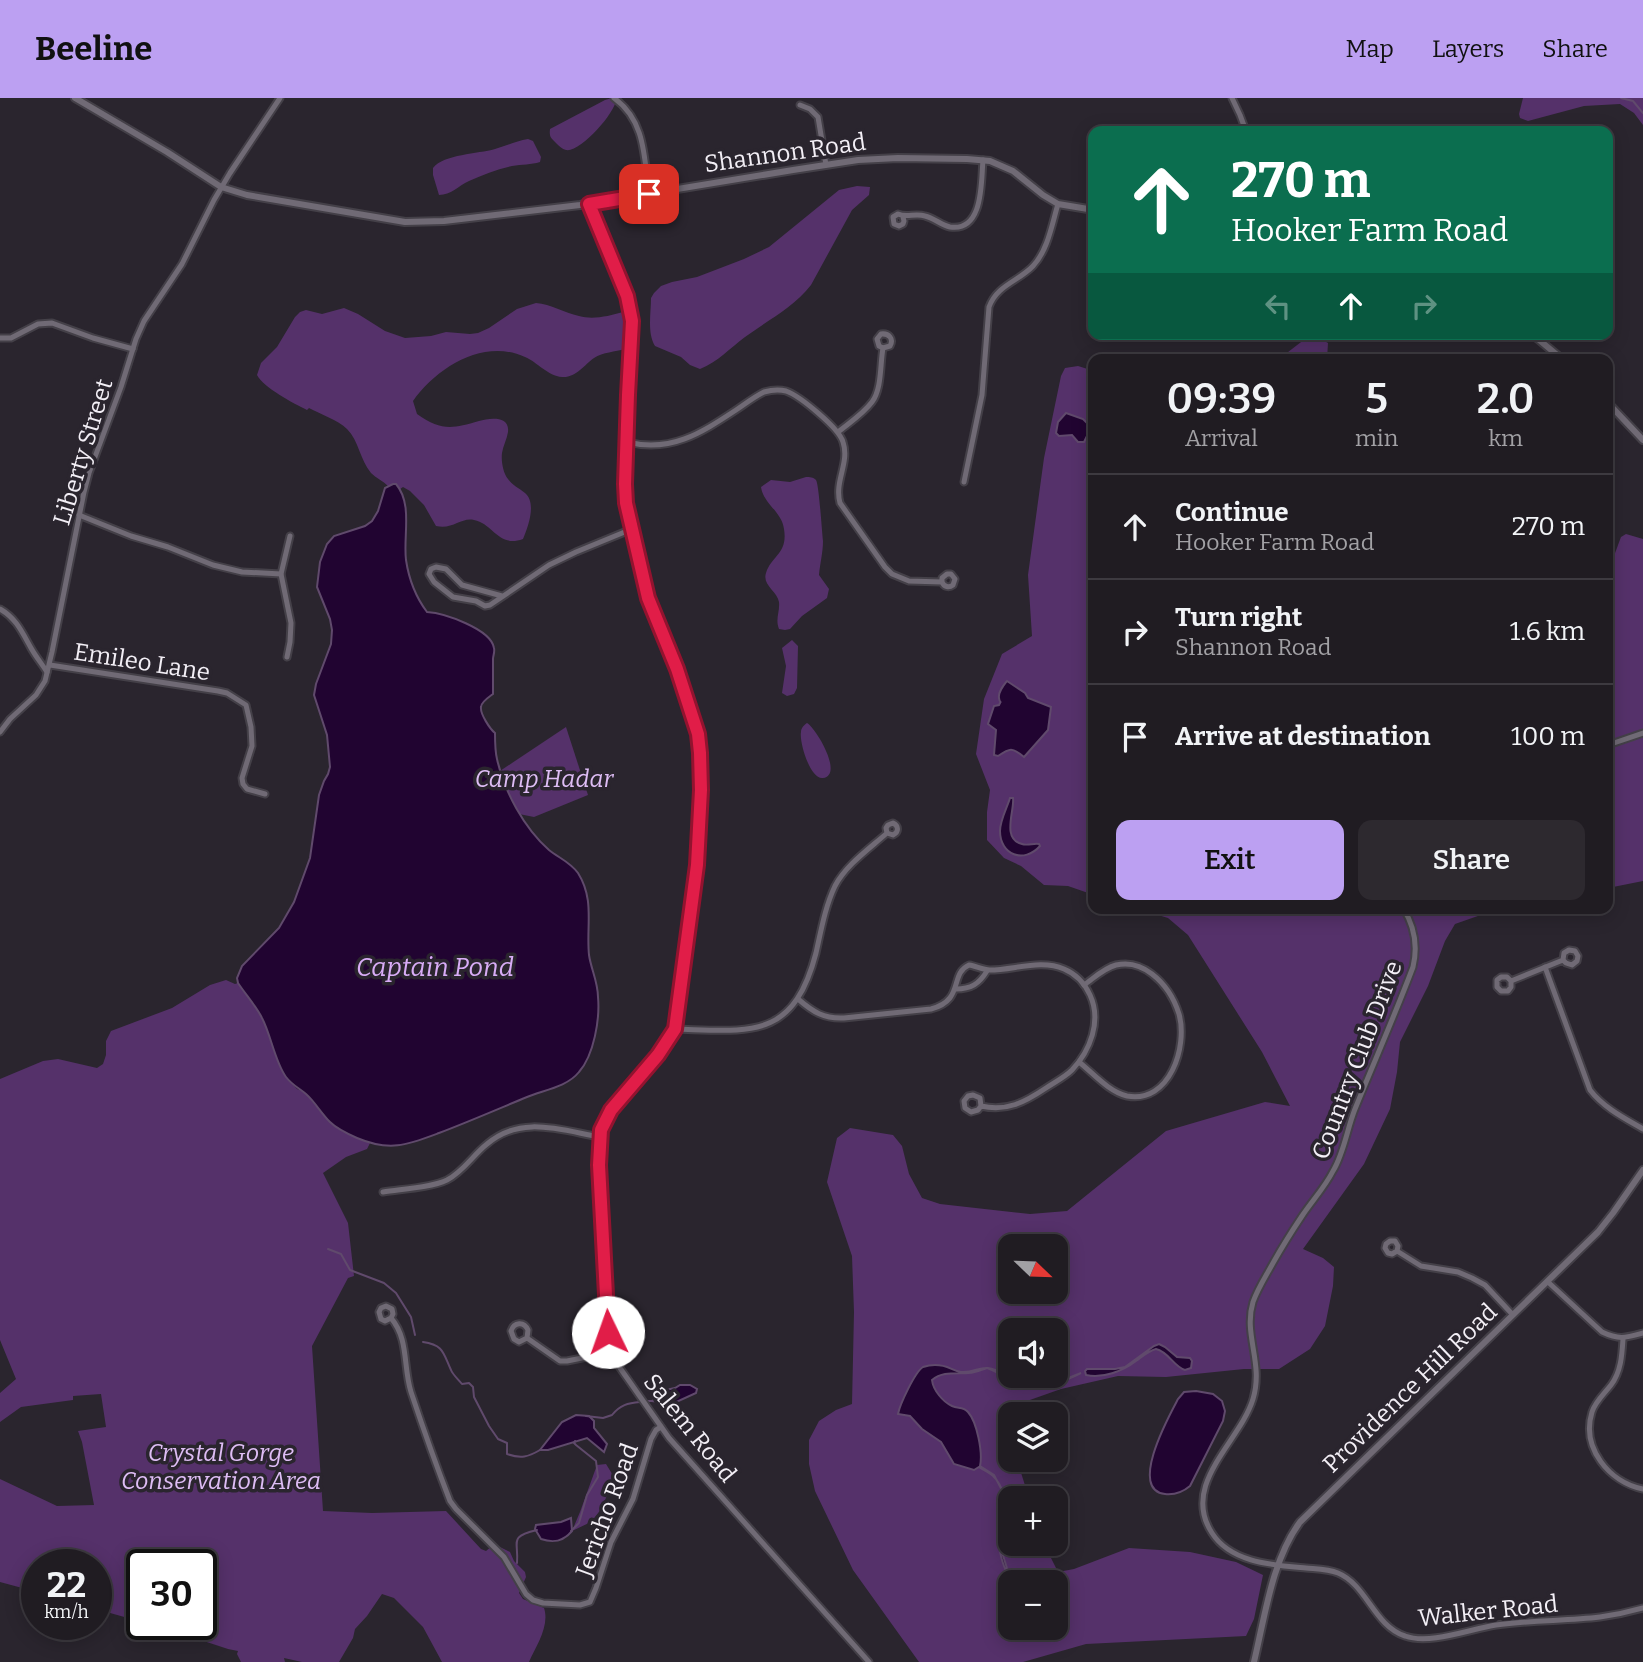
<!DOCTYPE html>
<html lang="en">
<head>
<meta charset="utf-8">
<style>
  :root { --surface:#201c22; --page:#2d292f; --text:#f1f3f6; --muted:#a2a1a5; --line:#3d3a40; --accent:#bca0f2 }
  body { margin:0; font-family:Bitter,serif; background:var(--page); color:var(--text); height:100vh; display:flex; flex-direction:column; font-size:26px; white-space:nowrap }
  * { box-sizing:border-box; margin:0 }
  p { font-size:23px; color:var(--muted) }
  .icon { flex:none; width:38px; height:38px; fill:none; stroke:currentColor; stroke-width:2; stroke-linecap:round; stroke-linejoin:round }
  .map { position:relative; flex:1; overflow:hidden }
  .details { position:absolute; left:1088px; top:256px; width:525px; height:560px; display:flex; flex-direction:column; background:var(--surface); border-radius:14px; box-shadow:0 4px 18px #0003,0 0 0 2px var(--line) }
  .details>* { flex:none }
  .top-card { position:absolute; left:1088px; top:28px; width:525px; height:214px; border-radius:14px; box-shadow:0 4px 18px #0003,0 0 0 2px var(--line); background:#0b6e4f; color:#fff; overflow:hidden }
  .needle { width:46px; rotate:113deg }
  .tools { position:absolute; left:998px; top:1136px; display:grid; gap:14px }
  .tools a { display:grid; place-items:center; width:70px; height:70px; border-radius:14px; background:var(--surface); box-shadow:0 4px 18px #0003,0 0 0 2px var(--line); font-size:35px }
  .speed { position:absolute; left:21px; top:1451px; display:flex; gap:14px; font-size:35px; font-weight:700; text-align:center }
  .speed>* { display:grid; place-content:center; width:91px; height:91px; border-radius:50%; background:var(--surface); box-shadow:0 4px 18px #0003,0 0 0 2px var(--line); line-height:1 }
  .speed small { font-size:18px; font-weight:400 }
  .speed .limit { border:4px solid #111; border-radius:10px; background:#fff; color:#111 }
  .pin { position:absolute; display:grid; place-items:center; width:60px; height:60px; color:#fff; margin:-30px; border-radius:14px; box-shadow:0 4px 10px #0006 }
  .me { position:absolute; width:77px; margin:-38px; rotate:357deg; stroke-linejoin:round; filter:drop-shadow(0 0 5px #0008) }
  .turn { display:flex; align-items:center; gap:24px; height:147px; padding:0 28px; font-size:32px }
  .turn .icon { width:91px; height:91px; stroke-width:2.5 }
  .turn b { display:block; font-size:49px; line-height:60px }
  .lanes { display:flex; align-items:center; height:66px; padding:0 28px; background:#0003; justify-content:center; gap:35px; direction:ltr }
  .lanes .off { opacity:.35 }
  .eta { display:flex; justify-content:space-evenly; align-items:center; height:119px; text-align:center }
  .eta b { font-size:42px; font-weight:600; line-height:49px }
  .cta { display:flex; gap:14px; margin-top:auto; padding:14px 28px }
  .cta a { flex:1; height:80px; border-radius:14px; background:var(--accent); color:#111; font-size:28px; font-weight:600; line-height:80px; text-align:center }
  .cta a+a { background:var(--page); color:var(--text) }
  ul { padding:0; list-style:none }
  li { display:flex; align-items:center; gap:21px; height:105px; padding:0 28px; border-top:2px solid var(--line) }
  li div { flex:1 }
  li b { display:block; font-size:26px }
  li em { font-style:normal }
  header { display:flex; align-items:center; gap:42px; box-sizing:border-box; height:98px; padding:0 35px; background:var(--accent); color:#111 }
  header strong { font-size:33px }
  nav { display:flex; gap:38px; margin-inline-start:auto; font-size:24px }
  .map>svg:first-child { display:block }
  .green { fill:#55316a; fill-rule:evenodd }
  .water { fill:#210431; stroke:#604a6c; stroke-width:2 }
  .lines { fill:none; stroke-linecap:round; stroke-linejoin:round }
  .stream { stroke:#604a6c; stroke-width:2 }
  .minor-casing { stroke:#444048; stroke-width:9 }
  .tertiary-casing { stroke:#444048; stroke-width:10 }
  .minor { stroke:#706a75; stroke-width:5 }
  .tertiary { stroke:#706a75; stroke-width:6 }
  .route-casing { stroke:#92132f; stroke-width:18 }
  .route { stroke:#e11d48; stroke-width:12 }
  .labels { text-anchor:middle; stroke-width:7; stroke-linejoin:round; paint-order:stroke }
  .street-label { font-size:24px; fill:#f3eff6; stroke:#2a252e }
  .park-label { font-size:24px; font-style:italic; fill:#debdf5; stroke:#2a252e }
  .water-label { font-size:26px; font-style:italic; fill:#d8acf6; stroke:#2a252e }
</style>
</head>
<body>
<header>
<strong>Beeline</strong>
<nav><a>Map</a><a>Layers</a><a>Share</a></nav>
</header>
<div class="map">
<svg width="1643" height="1564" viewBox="0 0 1643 1564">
  <rect width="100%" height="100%" fill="#2a252e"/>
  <g class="green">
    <path d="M612,0l4,2c-1,13 -36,53 -50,50 -4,-1 -7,-4 -10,-7 -5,-5 -7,-6 -6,-14l55,-29z"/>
    <path d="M1523,0h120v27l-9,-12 -14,-9 -36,2 -56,15 -8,-3 -1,-4z"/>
    <path d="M528,41l5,2 8,16 -1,5c-9,3 -18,2 -28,4 -15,3 -29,9 -43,15 -11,5 -18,14 -30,14l-6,-20v-7c11,-14 45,-14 62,-19 11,-3 21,-8 33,-10z"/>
    <path d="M857,88l13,1 -1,8 -17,15 -41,75c-18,23 -43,35 -66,52 -15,11 -27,25 -45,32l-10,-4 -9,-8 -26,-11c-8,-13 -4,-33 -4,-48l3,-5 7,-7 11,-4 25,-5 47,-18 25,-12 70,-57z"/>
    <path d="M536,205c15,1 28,10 43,13 14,4 30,0 44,-4l4,25 -2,12c-10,3 -22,3 -31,9 -10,7 -18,20 -32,19 -14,-1 -25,-15 -37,-20 -41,-19 -88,10 -112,44l4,13c24,17 35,15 62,7 10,-3 31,-6 29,11 -1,7 -5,14 -6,21 -1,8 1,20 6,26 4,6 11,9 17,14 12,10 3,34 -2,46 -25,9 -29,-15 -49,-19 -13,-3 -21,10 -38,6l-12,-21 -14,-14 -7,-4 -3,2 -4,-5 -8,2c-5,-5 -12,-8 -17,-13 -11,-13 -12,-32 -24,-44 -9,-9 -27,-15 -38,-21l-2,2c-14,-7 -43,-22 -50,-35l4,-12 16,-16 18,-30 5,-5 6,-2 16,4 22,-6 14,6 27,17 20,7 26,-2 15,-4 24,2 8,-1 11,-5 28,-19z"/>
    <path d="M1319,240l9,5 -1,16h-48l26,-20z"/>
    <path d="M1078,268l16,5v524l-26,-9 -24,-1 -23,-19 -17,-8 -17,-18v-28l3,-22 -14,-36 8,-55 18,-45 30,-18 -4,-61 16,-117 17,-82 4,-8z"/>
    <path d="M806,379c4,0 7,0 10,3 3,4 6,53 7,61 0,11 -3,23 -4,34l10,14 -2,9 -25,18 -12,13 -5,1 -6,-1c-4,-10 1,-17 0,-27 -2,-11 -17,-17 -13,-29 6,-18 22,-19 18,-44 -2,-17 -21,-26 -23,-42l10,-7 19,2z"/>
    <path d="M1626,436l17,5v342l-35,7v-316l13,-35z"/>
    <path d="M792,542l6,6 -1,42 -3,6 -7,2 -5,-3 4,-27 -4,-18z"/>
    <path d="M807,625c9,5 37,52 16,55 -13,2 -24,-37 -22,-46 0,-4 3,-7 6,-9z"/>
    <path d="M566,629l22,68 -54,22 -20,-4 -17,-40z"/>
    <path d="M1135,810h371l-11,2 -40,14 -10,17 -17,45 -28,56 -3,30 -7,37 -26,55 -61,85 20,9 11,9 -1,19 -8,40 -15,23 -31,20h-35l-78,8 -48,-1 -57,13 -34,12 -11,13h-6v46h7l12,38h-19v46h34l14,28 16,-3 55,-21 61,4 46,10 27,13 -9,44 -8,17 -160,8 -63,18h-104l-66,-92 -38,-79 -6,-27v-24l10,-19 17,-11 16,-6 2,-92 -2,-56 -25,-74 10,-44 13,-10 43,7 9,11 7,28 13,24 18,6 90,10 37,-3 99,-80 99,-29 25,4 -28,-54 -74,-117 -20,-17zM1010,1148h45v46h-45zM1010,1232h45v46h-45zM1010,1484h45v46h-45z"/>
    <path d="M226,882l9,4 3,-1 24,34 23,59 12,13 7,3 27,31 19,12 20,8 -3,6 -21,8 -23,16 25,50 6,53 -6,2 -36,68 11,165 49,2 74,-2 35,38 5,2 7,-6 5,2h2l10,5 4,9 11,11 1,5 -7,16 4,6 21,9c6,18 -8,38 -15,54h-87l-19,-35 -29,-29 -12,-4 -15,22 -12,13 -2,9 -14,24h-37l-18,-4 1,4h-44l-4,-8 1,-3 -10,-2 -76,-25h49v-60h-59v58l-46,-13v-45h-59v28l-37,-10v-103l57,27 37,-1 -12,-63 -4,-11 28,-4 -5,-33 -28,2v4l-52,7 -21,15v-29l16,-14 -16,-39v-261l43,-18 15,-2 39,9 6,-4 3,-9v-14l5,-10 61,-23 38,-23z"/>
    <path d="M606,1366l8,13 -12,31 -11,14 -19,9 8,-19 17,-47z"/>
  </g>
  <g class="water">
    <path d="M1066,315l17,6 4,4v13l-3,6h-6l-6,-7 -13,1 -3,-3 2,-11z"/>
    <path d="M393,386h3c17,20 7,52 10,76 3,20 9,36 21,52 17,1 64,17 67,36 1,4 -1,8 -1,11 0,12 0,23 0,35 -4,3 -12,8 -12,13 -1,7 9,22 14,26 0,8 0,18 2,26 7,32 27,69 52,91 10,8 21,12 29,23 17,27 8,53 11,82 2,14 9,27 9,42 2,22 -4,58 -19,75 -12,15 -35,18 -52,25 -29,12 -59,25 -88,36 -32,12 -49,19 -82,5 -9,-4 -20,-9 -27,-16 -9,-9 -15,-20 -24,-28 -7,-6 -14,-9 -20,-17 -11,-15 -15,-42 -24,-59 -6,-12 -16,-23 -24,-35l-1,-5 5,-12 37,-38 15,-26 16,-44 9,-63 5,-14 4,-7 2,-7 -3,-32 -13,-40 2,-11 15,-40 1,-14 -2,-11 -13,-32 3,-25 7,-18 7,-8 31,-10 7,-5 6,-10 7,-23z"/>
    <path d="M1007,583l18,12 3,5 23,9 -3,23 -24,27c-12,-10 -14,-9 -26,-1l-4,-1 2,-25 -8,-6 6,-18 5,-1c3,-6 1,0 0,-7 -1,-6 4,-12 8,-17z"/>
    <path d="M1010,700h3c2,12 -12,41 9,46 5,2 12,-1 17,0l1,2c-16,18 -40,9 -40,-15 0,-11 7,-23 10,-33z"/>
    <path d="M1159,1246l6,3 12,10 13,1 2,3 -1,7 -6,2c-12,-4 -16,-18 -29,-21 -8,2 -13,7 -20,12 -13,10 -34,18 -50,14l-1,-4 2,-2h28l10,-2 29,-21z"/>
    <path d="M935,1267c14,0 15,5 26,7 12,1 18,-5 27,-4 9,1 17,7 25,11 28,14 41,4 68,-6 -25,12 -43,21 -69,8 -8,-5 -16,-10 -25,-13 -6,2 -12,5 -18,5 -13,1 -26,-2 -37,7 1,10 11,22 20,26 6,3 11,0 16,6 9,10 15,41 12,54l14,9 11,21 4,23 -8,24v6l9,29c-5,-7 -12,-26 -10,-35 2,-8 6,-14 7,-21 1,-15 -3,-36 -14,-46 -4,-4 -10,-6 -14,-9l-5,3 -20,-6 -13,-22 -19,-13 -12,-13 -12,-2c2,-10 17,-42 25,-47 3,-1 9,-2 12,-2z"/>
    <path d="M680,1287h10l7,4 -1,4 -24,11 -20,-3 9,-10 14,-3z"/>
    <path d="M1196,1293l17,3 9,7 3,10 -2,10 -33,65c-7,6 -15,9 -25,8 -37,-4 4,-78 13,-95l6,-7z"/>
    <path d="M576,1317l13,1 5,5v7l13,16 -3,8 -17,-14 -39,12h-8l22,-28z"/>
    <path d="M571,1420l1,13c-9,11 -19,12 -31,8l-6,-10 1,-4 25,-3z"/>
  </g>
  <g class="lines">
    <g class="stream">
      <path d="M1621,0l12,3 10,12"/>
      <path d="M328,1151l13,5 9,16 34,13 12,10 15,24 4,18"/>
      <path d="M423,1244c21,3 20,11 28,28 2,5 7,9 11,14l7,-1 4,4 1,10 15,29 9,13 9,4v11c14,5 21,3 33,-4"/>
      <path d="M648,1303h4"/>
      <path d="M586,1318l17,2 9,-3c8,-10 16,-12 28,-13"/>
      <path d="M571,1433l8,-8 8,-28 11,-18 -2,-16 -20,-16 -2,-2 1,-2"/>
      <path d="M517,1465c2,-22 -9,-26 20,-33"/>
    </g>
    <defs>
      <g id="minor">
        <path d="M614,0c32,23 30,60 35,96"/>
        <path d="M1232,0l8,17 6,16"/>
        <path d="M800,7l10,4 8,8 8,48"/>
        <path d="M589,106l38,92 4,14 1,11 -3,50 -4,113 2,19 18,86 39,98 14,47 2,19 1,37 -2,50 -24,189c-16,36 -67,67 -75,103 -2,10 -1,22 -1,33l10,174 3,13 8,16 49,70 200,224"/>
        <path d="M903,119l1,4 -1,3 -4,2 -5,-2 -1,-7 5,-3c8,4 17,-1 27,2 9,2 16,9 25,11 34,5 31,-46 33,-67"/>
        <path d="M0,240h11l27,-14 14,-1 41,15 40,11"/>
        <path d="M838,334c11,-9 25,-18 34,-30 10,-13 8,-38 11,-54l7,-2c4,-7 -1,-13 -9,-12l-4,5 2,7 4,2"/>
        <path d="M627,344c44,11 74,-9 109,-32 9,-6 18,-13 28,-18 7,-2 14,-3 22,-1 14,5 53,37 57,51 7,21 -9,39 -3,61l45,64 7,7 17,7 33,1c2,5 7,6 11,3l2,-6 -4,-5h-4l-5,4v4"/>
        <path d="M964,384l18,-87 7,-88c8,-22 30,-26 44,-41 15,-16 19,-42 25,-62"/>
        <path d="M79,417l52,21 37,11 45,18 29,7 39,2"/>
        <path d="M502,498l-40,-11 -16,-16 -10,-2 -5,2 -2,5 5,8 19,15 23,4 9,5 5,-1 59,-40 27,-13 56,-23"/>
        <path d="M0,511c16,9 22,23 31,39 5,9 11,16 16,24"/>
        <path d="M287,559l3,-15 1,-19 -10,-49 9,-38"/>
        <path d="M50,567l168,26 9,2 19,12 5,22 1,19 -10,32 1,6 4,5 18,5"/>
        <path d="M0,634l10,-13 26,-24 9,-14 7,-29 32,-160 5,-19 32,-86 15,-48 8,-18 38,-57 32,-64 16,-27 50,-75"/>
        <path d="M1608,647l35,-12"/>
        <path d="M1403,810c12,19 15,38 10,59 -18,48 -39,95 -58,142 -8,20 -11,44 -22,62 -8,16 -21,30 -31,45 -10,15 -20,31 -29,47 -7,13 -15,25 -20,39 -10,33 11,61 0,97 -13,43 -73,85 -41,134 19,30 61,32 94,35 10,1 22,1 32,5 29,12 36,53 67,63 25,9 65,-7 91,-11 35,-5 70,-4 104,-8 15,-2 29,-5 43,-9"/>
        <path d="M1545,869l45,123c14,18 34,28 53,39"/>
        <path d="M1511,883v6l-3,4h-7l-4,-4v-7l4,-3h6l4,4 52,-21 3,3 6,2 5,-4 1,-5 -3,-5 -6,-1 -5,3 -1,7"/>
        <path d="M956,891c15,0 23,-5 31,-18"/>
        <path d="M798,901c15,13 26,20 46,19l87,-9c34,-9 18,-35 38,-44 7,1 14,5 21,5 24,0 51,-11 74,-1 12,5 21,15 26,26 12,26 0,56 -18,75 -7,7 -17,12 -26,18 -21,14 -39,24 -65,18l-1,-8 -7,-3 -5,1 -4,5 1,7 6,4 7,-2 3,-4"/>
        <path d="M675,931c75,2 118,12 141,-76 5,-22 9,-46 19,-67 11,-21 34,-37 52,-53l6,2c6,-3 6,-9 0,-12l-5,2 -2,3 1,5"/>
        <path d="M1079,964c14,11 30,30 48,34 43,8 61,-50 52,-82 -5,-16 -14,-30 -27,-40 -10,-8 -23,-12 -36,-9 -12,3 -22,13 -32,20"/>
        <path d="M383,1094c19,-3 47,-4 64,-12 16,-8 26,-25 40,-36 34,-29 73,-14 113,-7"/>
        <path d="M1397,1153l-5,3 -4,-1 -3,-5 1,-4 4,-3h5l3,5 -1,5 24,15 37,6 14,6 13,7 28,30"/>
        <path d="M1548,1184l54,50c17,8 23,6 41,1"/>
        <path d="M391,1220l-6,3 -4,-2 -2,-7 2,-4 5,-2 6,3 1,5 -2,4c18,21 12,49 20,74 12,36 25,73 39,109l6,8 48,48 22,37 7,6 10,3 37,2 10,-3 6,-14 15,-46 22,-43 18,-60 5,-9 5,-3"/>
        <path d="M527,1240l-8,4 -5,-3 -3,-8c3,-9 13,-10 17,-1l-1,8 33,23h7l45,-9"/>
        <path d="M1623,1241c-1,16 -2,33 -12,46 -7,9 -16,17 -19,27 -11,36 17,70 51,77"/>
      </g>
      <g id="tertiary">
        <path d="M75,0l92,54 54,35 26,8 158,27 39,-1 136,-16 213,-35 65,-10 40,-2 69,1 23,2 23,10 30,24 15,9 36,6"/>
        <path d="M1532,236l30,25"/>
        <path d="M1608,305l35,37"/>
        <path d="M1254,1564c11,-46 18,-102 46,-140l298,-290 15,-19 30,-43"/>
      </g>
    </defs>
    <use href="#minor" class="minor-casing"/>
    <use href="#tertiary" class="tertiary-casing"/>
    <use href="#minor" class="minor"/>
    <use href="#tertiary" class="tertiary"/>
  </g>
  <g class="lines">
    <defs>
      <path id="route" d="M608,1234l-9,-167 2,-35 10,-20 47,-55 17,-26 22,-164 4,-75 -1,-37 -2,-19 -21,-65 -29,-71 -22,-95 -1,-19 3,-89 4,-74 -5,-25 -38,-92 60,-10"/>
    </defs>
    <use href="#route" class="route-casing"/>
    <use href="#route" class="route"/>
  </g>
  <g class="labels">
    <g class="street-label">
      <text transform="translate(785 55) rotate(-8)" y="8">Shannon Road</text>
      <text transform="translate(83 354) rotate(-73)" y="8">Liberty Street</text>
      <text transform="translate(142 564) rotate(9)" y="8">Emileo Lane</text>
      <text transform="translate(1357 962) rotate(-69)" y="8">Country Club Drive</text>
      <text transform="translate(1410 1290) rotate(-44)" y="8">Providence Hill Road</text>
      <text transform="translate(690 1330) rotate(51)" y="8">Salem Road</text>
      <text transform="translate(607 1412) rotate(-70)" y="8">Jericho Road</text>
      <text transform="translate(1488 1513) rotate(-6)" y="8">Walker Road</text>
    </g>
    <g class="park-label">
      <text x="544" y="689">Camp Hadar</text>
      <text x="221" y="1363">Crystal Gorge<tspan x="221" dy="28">Conservation Area</tspan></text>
    </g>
    <g class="water-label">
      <text x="435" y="878">Captain Pond</text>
    </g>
  </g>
</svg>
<div class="tools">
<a><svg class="needle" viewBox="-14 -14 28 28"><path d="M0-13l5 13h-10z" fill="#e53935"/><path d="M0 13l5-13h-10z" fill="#a2a1a5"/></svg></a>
<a><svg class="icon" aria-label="sound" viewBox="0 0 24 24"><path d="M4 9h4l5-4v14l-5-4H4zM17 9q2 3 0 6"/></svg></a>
<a><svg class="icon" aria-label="layers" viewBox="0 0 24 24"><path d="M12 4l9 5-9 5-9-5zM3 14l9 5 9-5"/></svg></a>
<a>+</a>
<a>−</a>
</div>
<div class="speed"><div>22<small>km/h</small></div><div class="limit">30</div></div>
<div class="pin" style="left:649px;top:96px;background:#d93025"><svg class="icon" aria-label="arrive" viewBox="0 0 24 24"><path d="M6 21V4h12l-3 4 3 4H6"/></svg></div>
<svg class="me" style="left:608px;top:1234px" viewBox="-20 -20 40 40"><circle r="19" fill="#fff"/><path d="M0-13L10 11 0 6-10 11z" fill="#e11d48"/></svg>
<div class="top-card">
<div class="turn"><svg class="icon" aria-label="ahead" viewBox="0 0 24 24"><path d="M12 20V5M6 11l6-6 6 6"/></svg><div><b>270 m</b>Hooker Farm Road</div></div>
<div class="lanes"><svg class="icon off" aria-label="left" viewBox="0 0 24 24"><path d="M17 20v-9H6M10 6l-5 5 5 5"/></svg><svg class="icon" aria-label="ahead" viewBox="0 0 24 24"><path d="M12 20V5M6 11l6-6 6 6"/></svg><svg class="icon off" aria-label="right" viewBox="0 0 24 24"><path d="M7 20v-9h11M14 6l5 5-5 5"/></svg></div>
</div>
<section class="details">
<div class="eta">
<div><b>09:39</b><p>Arrival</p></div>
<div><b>5</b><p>min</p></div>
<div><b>2.0</b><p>km</p></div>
</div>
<ul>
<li><svg class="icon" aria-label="ahead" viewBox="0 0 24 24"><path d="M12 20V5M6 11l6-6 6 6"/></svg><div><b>Continue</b><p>Hooker Farm Road</p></div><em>270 m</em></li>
<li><svg class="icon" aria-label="right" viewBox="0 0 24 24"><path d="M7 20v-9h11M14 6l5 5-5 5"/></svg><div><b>Turn right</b><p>Shannon Road</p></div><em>1.6 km</em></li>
<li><svg class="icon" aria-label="arrive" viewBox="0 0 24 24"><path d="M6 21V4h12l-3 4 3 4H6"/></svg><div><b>Arrive at destination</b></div><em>100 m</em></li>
</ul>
<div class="cta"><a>Exit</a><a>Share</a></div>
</section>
</div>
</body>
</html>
